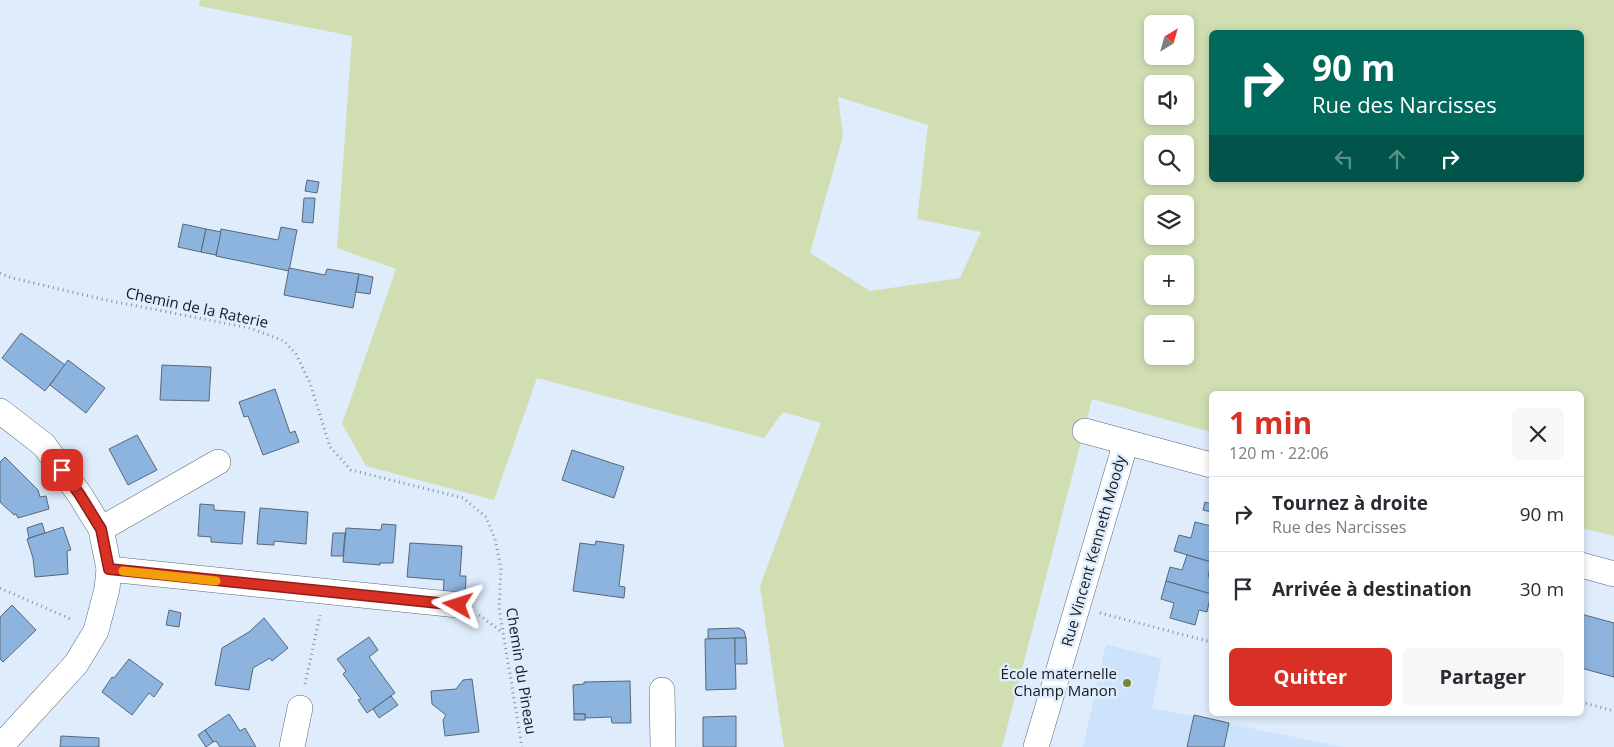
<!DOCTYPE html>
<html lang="fr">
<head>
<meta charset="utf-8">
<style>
  :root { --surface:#fff; --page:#f7f7f7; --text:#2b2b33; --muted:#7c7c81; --line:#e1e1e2; --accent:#d93025 }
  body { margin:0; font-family:"Open Sans",sans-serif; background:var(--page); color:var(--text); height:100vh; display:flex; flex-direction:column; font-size:19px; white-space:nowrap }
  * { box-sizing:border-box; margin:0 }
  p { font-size:16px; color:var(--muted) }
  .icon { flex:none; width:28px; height:28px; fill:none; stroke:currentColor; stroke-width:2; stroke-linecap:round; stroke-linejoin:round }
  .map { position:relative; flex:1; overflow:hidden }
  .details { position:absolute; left:1209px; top:391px; width:375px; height:325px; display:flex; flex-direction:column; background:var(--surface); border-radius:8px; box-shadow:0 2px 8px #0003 }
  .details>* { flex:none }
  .guide { position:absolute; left:1209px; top:30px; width:375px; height:152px; border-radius:8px; box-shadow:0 2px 8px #0003; background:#00695c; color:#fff; overflow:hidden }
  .needle { width:32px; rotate:37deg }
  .fabs { position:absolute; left:1144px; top:15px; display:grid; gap:10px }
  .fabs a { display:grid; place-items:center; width:50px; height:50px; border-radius:8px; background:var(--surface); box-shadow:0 2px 8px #0003; font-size:25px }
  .pin { position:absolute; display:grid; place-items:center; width:42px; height:42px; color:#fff; margin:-21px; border-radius:10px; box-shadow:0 2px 8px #0006 }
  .me { position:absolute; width:55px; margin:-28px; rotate:276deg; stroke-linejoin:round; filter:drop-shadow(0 0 4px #0008) }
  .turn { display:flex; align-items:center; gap:18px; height:105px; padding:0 20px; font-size:22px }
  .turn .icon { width:65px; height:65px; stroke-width:2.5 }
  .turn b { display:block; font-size:35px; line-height:42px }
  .lanes { display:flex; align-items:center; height:48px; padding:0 20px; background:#0003; justify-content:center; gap:25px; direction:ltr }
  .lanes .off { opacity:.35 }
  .round { display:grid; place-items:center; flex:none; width:52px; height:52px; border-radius:8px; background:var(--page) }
  .head { display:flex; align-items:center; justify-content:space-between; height:85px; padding:0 20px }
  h1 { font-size:30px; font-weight:700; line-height:38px; color:var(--accent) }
  .primary-button { display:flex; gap:10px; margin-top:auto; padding:10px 20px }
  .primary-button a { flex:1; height:58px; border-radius:8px; background:var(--accent); color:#fff; font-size:20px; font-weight:700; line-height:58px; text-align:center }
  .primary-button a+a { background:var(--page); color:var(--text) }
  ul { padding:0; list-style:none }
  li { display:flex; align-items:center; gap:15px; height:75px; padding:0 20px; border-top:1px solid var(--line) }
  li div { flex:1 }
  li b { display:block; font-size:19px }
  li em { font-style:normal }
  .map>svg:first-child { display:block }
  .built { fill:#cde3fc }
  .green { fill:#d1deb2; fill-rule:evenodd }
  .building { fill:#8db4df; stroke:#596778 }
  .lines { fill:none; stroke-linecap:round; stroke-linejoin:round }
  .minor-casing { stroke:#5a6879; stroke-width:26 }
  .path { stroke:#86909b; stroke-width:3; stroke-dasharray:1 4; stroke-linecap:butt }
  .minor { stroke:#fff; stroke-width:25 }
  .route-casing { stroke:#8d1f18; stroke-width:12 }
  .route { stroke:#d93025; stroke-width:9 }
  .slow { stroke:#f59e0b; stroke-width:9 }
  .poi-dot { fill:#758737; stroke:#dfecfb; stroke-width:2 }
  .labels { text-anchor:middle; stroke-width:5; stroke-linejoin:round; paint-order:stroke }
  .street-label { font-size:15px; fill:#13191f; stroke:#dfecfb }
  .poi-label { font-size:15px; fill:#13191f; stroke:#dfecfb; text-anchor:end }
</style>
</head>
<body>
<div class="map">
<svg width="1614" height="747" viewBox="0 0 1614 747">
  <rect width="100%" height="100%" fill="#dfecfb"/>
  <path class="built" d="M1106,644l56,15 -10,49 192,39h-261z"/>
  <path class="green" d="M200,0h1414v536l-33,-8v-134h-370v38l-119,-33 -90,348h-218l-24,-161 61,-163 -38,-11 -19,26 -227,-60 -43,122 -128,-34 -24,-42 54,-155 -59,-21 15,-212 -153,-30zM1152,24h33v32h-33zM1211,32h370v148h-370zM1152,84h33v32h-33zM838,97l90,28 -11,94 64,13 -21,46 -90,13 -60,-38 33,-117zM1152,144h33v32h-33zM1152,204h33v32h-33zM1152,264h33v32h-33zM1152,324h33v32h-33z"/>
  <g class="building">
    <path d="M307,180l12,2 -2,11 -12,-2z"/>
    <path d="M304,198h11l-2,25 -11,-1z"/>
    <path d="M183,224l23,5 -5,23 -23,-5z"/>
    <path d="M281,227l16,3 -8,41 -73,-15 5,-27 57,11z"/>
    <path d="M206,229l15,3 -5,23 -15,-3z"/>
    <path d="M289,268l36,7 2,-6 32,5 -6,34 -69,-13z"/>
    <path d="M359,274l14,3 -3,17 -14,-2z"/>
    <path d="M21,333l44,32 -20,26 -43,-33z"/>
    <path d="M68,360l37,28 -19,25 -36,-28z"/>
    <path d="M162,365l49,2 -2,34 -49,-1z"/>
    <path d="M275,389l15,44 5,-2 4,11 -36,13 -15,-39 -4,1 -5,-15z"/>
    <path d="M137,435l20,35 -29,15 -19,-36z"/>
    <path d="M572,450l52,17 -10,31 -52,-18z"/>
    <path d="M5,457l33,33 2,7 6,-1 3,13 -31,9 -2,-4 -2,1 -14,-13v-40z"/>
    <path d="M1205,502l6,2v8l-8,-2z"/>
    <path d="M200,504l14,1v5l31,2 -3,32 -31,-2v-5l-13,-1z"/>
    <path d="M260,508l48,4 -2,32 -32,-3v4l-17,-1z"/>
    <path d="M1195,522l16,4v36l-37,-11 5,-16 12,3z"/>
    <path d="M42,523l3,10 -16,5 -2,-10z"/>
    <path d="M382,524l14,1 -3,38h-13v2l-37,-3 3,-34 35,2z"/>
    <path d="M63,527l8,23 -4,1 1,23 -33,3 -2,-19 -6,-19z"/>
    <path d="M333,533h12l-2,23h-12z"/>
    <path d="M596,541l28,4 -5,41 6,1 -1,11 -51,-7 7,-48 15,2z"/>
    <path d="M410,543l52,3 -2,30h6l-1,21 -22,-2 1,-15 -37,-3z"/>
    <path d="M1187,555l24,7 -3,15 3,1v16l-45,-13 4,-14 12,3z"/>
    <path d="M1166,581l45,13 -4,18 -8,-2 -4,15 -25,-7 4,-15 -13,-4z"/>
    <path d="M12,605l24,25 -33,32 -3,-3v-42z"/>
    <path d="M169,610l12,3 -2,14 -13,-2z"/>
    <path d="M1581,614l33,9v54l-33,-9z"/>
    <path d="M264,618l24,30 -16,13 -2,-3 -17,10 -4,22 -34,-5 7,-37 27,-16z"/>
    <path d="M739,628l5,3 2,7 -38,1v-10z"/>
    <path d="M369,637l9,13 -9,7 26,36 -28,20 -9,-13 3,-1 -18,-25 3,-3 -9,-12z"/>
    <path d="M735,638l1,51 -30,1 -1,-51z"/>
    <path d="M735,638h11l1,26h-12z"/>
    <path d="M129,659l34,25 -9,13 -5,-4 -17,22 -30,-23 10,-15 2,1z"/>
    <path d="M472,679l7,53 -34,4 -2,-16 3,-5 -14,-11 -1,-13 25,-2 7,-9z"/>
    <path d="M630,681l1,42h-19l-1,-6 -26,1v-4h-11l-1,-29 11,-1v-2z"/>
    <path d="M391,696l7,9 -19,13 -6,-9z"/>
    <path d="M229,714l11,17 5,-3 11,19h-36l-4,-6 -3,1 -8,-12z"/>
    <rect x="574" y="714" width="11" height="6"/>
    <path d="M1194,715l35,8 -5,24h-37z"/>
    <path d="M736,716v31h-33v-30z"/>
    <path d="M205,730l8,12 -7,5 -8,-12z"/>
    <path d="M61,736l38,2v9h-39z"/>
  </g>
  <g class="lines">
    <defs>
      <g id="minor">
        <path d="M0,411l44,34 36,50 21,34 8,40 -2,20 -11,42 -20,33 -76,83"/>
        <path d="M1085,431l126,34"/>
        <path d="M101,529l117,-67"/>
        <path d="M1581,565l33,9"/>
        <path d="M109,569l349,36"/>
        <path d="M662,690l1,57"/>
        <path d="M292,747l8,-39"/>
        <path d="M1036,747l90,-305"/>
      </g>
    </defs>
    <use href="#minor" class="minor-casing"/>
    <g class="path">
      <path d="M0,273l12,5 94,22 144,28 34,13 12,13 14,29 20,64 21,23 112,28 23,19 9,22 6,29 -2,40 23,139"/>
      <path d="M0,588l73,32"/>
      <path d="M1100,613l111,29"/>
      <path d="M479,615l23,17"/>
      <path d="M305,684l15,-69"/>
      <path d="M1581,702l33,9"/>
    </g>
    <use href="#minor" class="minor"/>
  </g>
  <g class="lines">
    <defs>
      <path id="route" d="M62,470l18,25 21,34 8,40 349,36"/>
    </defs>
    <use href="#route" class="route-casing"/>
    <use href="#route" class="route"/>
    <path class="slow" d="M123,571l93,10"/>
  </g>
  <circle class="poi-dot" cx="1127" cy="683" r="5"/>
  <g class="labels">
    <g class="street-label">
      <text transform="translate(197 308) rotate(12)" y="5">Chemin de la Raterie</text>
      <text transform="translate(1094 551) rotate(-74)" y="5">Rue Vincent Kenneth Moody</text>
      <text transform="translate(521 671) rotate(81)" y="5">Chemin du Pineau</text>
    </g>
    <g class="poi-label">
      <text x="1117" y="679">École maternelle<tspan x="1117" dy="17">Champ Manon</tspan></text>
    </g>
  </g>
</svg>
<div class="fabs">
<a><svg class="needle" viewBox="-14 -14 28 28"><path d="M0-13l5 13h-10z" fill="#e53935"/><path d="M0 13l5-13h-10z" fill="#7c7c81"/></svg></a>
<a><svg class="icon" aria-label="sound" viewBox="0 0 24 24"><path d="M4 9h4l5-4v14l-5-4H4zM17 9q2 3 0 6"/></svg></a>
<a><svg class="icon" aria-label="search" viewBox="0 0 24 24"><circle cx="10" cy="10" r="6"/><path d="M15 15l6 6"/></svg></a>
<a><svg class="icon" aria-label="layers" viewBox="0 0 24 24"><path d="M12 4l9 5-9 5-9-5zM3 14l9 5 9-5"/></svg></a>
<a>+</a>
<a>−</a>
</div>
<div class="pin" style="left:62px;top:470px;background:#d93025"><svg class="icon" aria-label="arrive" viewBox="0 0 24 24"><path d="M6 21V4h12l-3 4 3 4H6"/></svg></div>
<svg class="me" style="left:458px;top:605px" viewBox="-20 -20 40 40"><path d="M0-17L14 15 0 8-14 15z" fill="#d93025" stroke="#fff" stroke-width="4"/></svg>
<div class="guide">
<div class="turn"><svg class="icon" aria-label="right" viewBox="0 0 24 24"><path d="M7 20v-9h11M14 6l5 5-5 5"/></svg><div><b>90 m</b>Rue des Narcisses</div></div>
<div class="lanes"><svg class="icon off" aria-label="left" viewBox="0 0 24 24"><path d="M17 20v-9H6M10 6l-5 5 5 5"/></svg><svg class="icon off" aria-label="ahead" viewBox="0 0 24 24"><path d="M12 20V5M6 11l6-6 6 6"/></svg><svg class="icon" aria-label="right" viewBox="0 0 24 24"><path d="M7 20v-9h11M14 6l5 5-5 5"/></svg></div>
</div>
<section class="details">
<div class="head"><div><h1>1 min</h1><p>120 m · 22:06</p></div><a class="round"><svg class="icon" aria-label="close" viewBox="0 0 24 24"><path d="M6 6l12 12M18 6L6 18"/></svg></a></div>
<ul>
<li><svg class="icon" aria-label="right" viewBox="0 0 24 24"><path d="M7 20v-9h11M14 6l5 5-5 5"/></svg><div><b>Tournez à droite</b><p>Rue des Narcisses</p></div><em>90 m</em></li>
<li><svg class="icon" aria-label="arrive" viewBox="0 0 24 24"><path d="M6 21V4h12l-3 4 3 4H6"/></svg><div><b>Arrivée à destination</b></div><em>30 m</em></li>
</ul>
<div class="primary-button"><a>Quitter</a><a>Partager</a></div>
</section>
</div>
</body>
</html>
